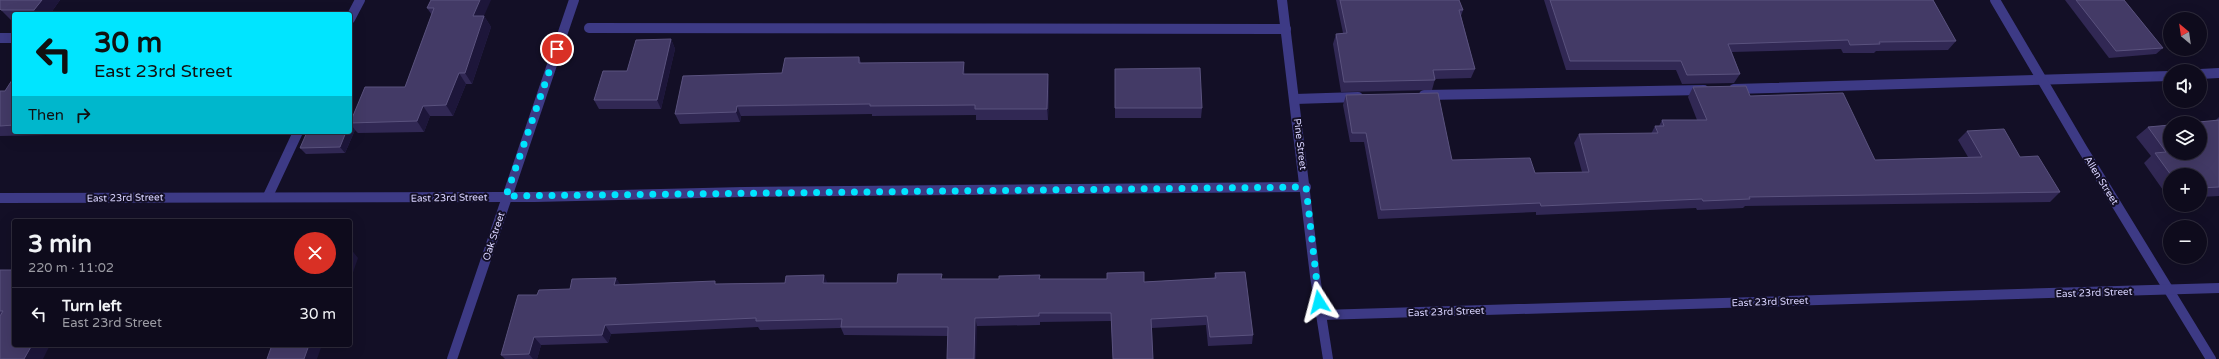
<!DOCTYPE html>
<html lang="en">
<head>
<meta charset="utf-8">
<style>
  :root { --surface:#0e0b1c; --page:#1c1929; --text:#f1f3f6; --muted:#9b9ba3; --line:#2e2b3b }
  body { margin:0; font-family:"Varela Round",sans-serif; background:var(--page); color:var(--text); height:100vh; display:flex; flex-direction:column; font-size:15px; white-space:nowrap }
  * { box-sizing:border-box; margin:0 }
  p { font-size:13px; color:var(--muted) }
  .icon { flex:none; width:22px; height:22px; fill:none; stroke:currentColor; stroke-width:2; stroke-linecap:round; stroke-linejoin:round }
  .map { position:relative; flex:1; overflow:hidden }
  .details { position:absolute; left:12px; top:219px; width:340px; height:128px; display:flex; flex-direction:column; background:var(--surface); border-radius:4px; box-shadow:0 4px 16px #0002,0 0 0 1px var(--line) }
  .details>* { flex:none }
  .hud { position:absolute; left:12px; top:12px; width:340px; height:122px; border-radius:4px; box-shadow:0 4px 16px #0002,0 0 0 1px var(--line); background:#00e5ff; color:#111; overflow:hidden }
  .needle { width:26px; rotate:331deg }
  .fabs { position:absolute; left:2163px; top:12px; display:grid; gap:8px }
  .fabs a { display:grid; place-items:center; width:44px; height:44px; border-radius:50%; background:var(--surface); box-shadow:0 4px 16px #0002,0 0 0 1px var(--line); font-size:20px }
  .pin { position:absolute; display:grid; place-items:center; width:34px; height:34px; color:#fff; margin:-17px; border:2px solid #fff; border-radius:50%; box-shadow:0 1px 4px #0007 }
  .me { position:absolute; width:44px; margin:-22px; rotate:351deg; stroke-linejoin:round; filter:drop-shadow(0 0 3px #0008) }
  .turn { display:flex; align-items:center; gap:14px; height:84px; padding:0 16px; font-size:18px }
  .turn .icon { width:52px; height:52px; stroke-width:2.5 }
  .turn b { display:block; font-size:28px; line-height:34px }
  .then { display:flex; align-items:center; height:38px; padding:0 16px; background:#0003; gap:8px; font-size:15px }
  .round { display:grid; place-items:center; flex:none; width:42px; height:42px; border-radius:21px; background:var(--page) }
  .overview { display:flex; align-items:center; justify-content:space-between; height:68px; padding:0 16px }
  h1 { font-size:24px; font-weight:700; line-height:30px }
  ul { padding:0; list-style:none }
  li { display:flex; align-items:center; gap:12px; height:52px; padding:0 16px; border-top:1px solid var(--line) }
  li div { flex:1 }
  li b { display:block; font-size:15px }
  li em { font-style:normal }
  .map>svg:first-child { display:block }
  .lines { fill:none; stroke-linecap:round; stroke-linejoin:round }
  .service { stroke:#3d3a85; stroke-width:10 }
  .minor { stroke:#3d3a85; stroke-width:10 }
  .wall { fill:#312854 }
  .shaded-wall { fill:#1d163a }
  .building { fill:#433a66; stroke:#5a527e }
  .route { stroke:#00e5ff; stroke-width:7; stroke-dasharray:0 12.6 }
  .labels { text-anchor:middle; stroke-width:4; stroke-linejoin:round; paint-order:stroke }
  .street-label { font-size:10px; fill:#d9d4ff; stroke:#130f26 }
</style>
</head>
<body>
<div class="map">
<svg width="2219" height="359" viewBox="0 0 2219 359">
  <rect width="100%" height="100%" fill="#130f26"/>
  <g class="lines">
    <g class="service">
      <path d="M350,19l10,-19"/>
      <path d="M589,28l697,1"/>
      <path d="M0,38h14"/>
      <path d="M2200,74l19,-1"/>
      <path d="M1734,89l436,-13"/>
      <path d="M1424,95l280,-5"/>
      <path d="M1295,99l63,-2"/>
      <path d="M268,196l30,-64"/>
    </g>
    <g class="minor">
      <path d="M1282,0l33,276 13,83"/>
      <path d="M1995,0l87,148 129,211"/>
      <path d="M0,198l535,-1 209,-5 562,-5"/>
      <path d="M1321,315l898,-27"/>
      <path d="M452,359l122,-359"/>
    </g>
  </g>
  <g class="wall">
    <path d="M0,0h60l-10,14h-36v7h-2l-11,-11z"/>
    <path d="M431,0l53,16 7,11 -19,57h-6l-13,32h-23l-6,16 -66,1 -3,-3 -10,23 -39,1 -6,-6 50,-30h2l53,-31 27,-72 -5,-7z"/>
    <path d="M1336,0h123l4,10 -2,6 14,53 -4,9 -36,1 -3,11 -91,2 -8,-48 3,-10 7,-1z"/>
    <path d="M1544,0h389l23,41 -8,9 -72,1 -2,2h-31l-2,-4 -109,3 8,22 -6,9 -52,1 -6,-14h-110z"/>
    <path d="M2065,0h59l39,48 -7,6 -47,4z"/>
    <path d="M671,39l4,10 -14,60h-62l-5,-9 33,-29z"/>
    <path d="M859,57l2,6 104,11 84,10 -1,36h-72v-5l-104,1v-2l-131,2 -1,6 -60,2 -5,-10 107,-41z"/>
    <path d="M1115,69l87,39 -1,10h-86z"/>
    <path d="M14,77v55h126l-1,1 -139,3v-45h5z"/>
    <path d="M1693,87l57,9 125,64 93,-3 -10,-17 9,-9 53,26 40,35 -10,10 -305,4 -2,2 -46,2 -1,-2 -160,7v-3l-158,7 -14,-77h-14l-7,-37 3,-10 106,65 83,13 47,-1 -8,-29 5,-9h72l4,-8h4l3,-6h35l-9,-23z"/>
    <path d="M2219,117v79l-19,1v-22h-30v25l-26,-37 7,-7 -15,-19 12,-10 67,-6z"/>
    <path d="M0,270l43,89h-43z"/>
    <path d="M1215,273l38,62 -1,9 -44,2 -2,-21 -54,3 1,31h-40l-2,-38 -71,1v3l-63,1 -29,10 -104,-1 -3,-7 -81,2 -2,-3 -147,7 -3,9 -67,2 -4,14h-32l-4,-4 36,-60 33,-6 46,-11 4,7 207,-2h70l46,-4h56l41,-4v4l104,3 70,-4z"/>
    <path d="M110,345h26l-24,1z"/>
  </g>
  <g class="shaded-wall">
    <path d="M42,0h18l-10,14h-11l-5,-4z"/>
    <path d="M480,0h11l-7,16 7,11 -19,57 -7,-11 8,-57z"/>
    <path d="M671,39l4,10 -14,60 -4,-9z"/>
    <path d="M964,62l1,11v11l-2,-10z"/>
    <path d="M459,73l7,11 -13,32 -7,-11z"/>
    <path d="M1048,74l1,10 -1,36 -1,-11z"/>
    <path d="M423,106l7,10 -6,16 -7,-11z"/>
    <path d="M737,106l4,10 -1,6 -4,-10z"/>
    <path d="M350,123l5,7 -10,23 -5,-6 6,-15h4z"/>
    <path d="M350,248l8,10 -8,23z"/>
    <path d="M824,275l4,9 -5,-1z"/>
    <path d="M616,278l6,9 -8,-2z"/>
    <path d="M975,318l2,8 -1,33h-2z"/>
    <path d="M605,325l6,9 -3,9 -6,-8z"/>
    <path d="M534,337l7,8 -4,14h-4l-4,-5z"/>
    <path d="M32,345h18l-7,14h-19z"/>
    <path d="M309,345h13l-5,14h-13z"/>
  </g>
  <g class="building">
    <path d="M0,0h42l-8,10h-33l-1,-1z"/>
    <path d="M431,0h49l-7,16h11l-19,57h-6l-13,32 -23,1 -6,15 -67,2 15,-36h40l29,-79h-7z"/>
    <path d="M1340,0h119l4,10h-4l16,59 -42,1 2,10 -91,2 -8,-48 11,-1z"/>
    <path d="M1550,0h383l23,41 -77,1 1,2 -30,1 -2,-5 -120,4 12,30 -53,1 -6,-14h-111z"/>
    <path d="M2076,0h48l39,48 -47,3z"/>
    <path d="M671,39l-14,61h-63l9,-29h24l9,-31z"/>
    <path d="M859,57v6l105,-1 -1,12h85l-1,35h-72v-4l-105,1v-2l-133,2 -1,6 -61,2 8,-38 99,-3 3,-15z"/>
    <path d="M1200,68l2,40h-87v-39z"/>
    <path d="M14,77v48l-14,1v-35h5z"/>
    <path d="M1746,86l4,10 93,-3 32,67 107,-3 -15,-26 37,-2 16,28 18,-1 22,36 -311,5 1,2 -47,2 -1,-2 -161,7 -1,-3 -159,7 -15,-77h-14l-6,-38 92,-2 14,67 78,-2 5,15 54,-1 -10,-38 79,-1 -3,-7h9l-2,-6h45l-14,-33z"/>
    <path d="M2219,120v67l-19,1v-13h-29l-16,-22 11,-1 -18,-25 22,-2v28h30v-30h-11z"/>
    <path d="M307,132h39l-6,15 -40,1z"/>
    <path d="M0,270h14v75h18l-8,14h-24v-43l3,-5h-3z"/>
    <path d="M1144,272v10l72,-4 -1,-5 30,-1 8,63 -43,2 -3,-21 -56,3 2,40h-40l-2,-46h-72v3l-64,2 -1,41h-27l1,-32h-107l1,-8 -86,2v-3l-151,7 -3,10 -68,2 -5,17 -28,1 17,-60h19l2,-5 31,-1 2,-10 44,-1 -2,7 101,-4v3l70,-1 1,-7 38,-1 -1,8h74l1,-9h44l-1,5h58v-3l41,-1 -1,4h68v-6z"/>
    <path d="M272,345h37l-5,14h-37z"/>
  </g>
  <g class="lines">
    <path class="route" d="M557,49l-51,147 800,-9 13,115"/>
  </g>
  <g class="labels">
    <g class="street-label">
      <text transform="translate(1301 144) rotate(83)" y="4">Pine Street</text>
      <text transform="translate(2102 180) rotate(58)" y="4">Allen Street</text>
      <text transform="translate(125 197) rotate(-1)" y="4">East 23rd Street</text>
      <text transform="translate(449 197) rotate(-1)" y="4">East 23rd Street</text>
      <text transform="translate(493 236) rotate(-72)" y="4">Oak Street</text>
      <text transform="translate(2094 292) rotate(-2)" y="4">East 23rd Street</text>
      <text transform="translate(1770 301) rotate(-2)" y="4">East 23rd Street</text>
      <text transform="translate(1446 311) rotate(-2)" y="4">East 23rd Street</text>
    </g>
  </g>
</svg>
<div class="fabs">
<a><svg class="needle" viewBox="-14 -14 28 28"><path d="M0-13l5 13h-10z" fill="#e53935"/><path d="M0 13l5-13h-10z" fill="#9b9ba3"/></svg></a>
<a><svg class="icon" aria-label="sound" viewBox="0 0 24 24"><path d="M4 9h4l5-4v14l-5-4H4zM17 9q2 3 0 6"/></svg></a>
<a><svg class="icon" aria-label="layers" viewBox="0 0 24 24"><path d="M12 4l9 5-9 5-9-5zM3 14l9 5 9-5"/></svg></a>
<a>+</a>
<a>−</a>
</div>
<div class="pin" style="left:557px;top:49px;background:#d93025"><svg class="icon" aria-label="arrive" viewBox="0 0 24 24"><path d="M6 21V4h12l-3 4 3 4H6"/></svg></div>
<svg class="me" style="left:1319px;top:302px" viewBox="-20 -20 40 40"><path d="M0-17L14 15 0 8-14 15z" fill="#00e5ff" stroke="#fff" stroke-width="4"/></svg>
<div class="hud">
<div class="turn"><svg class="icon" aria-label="left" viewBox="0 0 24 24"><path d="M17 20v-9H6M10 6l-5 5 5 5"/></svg><div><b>30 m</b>East 23rd Street</div></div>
<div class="then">Then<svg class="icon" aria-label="right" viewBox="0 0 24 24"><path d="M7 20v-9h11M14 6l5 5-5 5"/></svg></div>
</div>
<section class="details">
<div class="overview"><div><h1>3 min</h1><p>220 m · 11:02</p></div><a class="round" style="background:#d93025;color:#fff"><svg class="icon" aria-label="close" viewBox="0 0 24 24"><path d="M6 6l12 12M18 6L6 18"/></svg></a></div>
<ul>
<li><svg class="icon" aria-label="left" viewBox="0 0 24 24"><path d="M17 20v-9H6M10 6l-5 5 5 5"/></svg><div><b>Turn left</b><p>East 23rd Street</p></div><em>30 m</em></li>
</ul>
</section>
</div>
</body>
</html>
